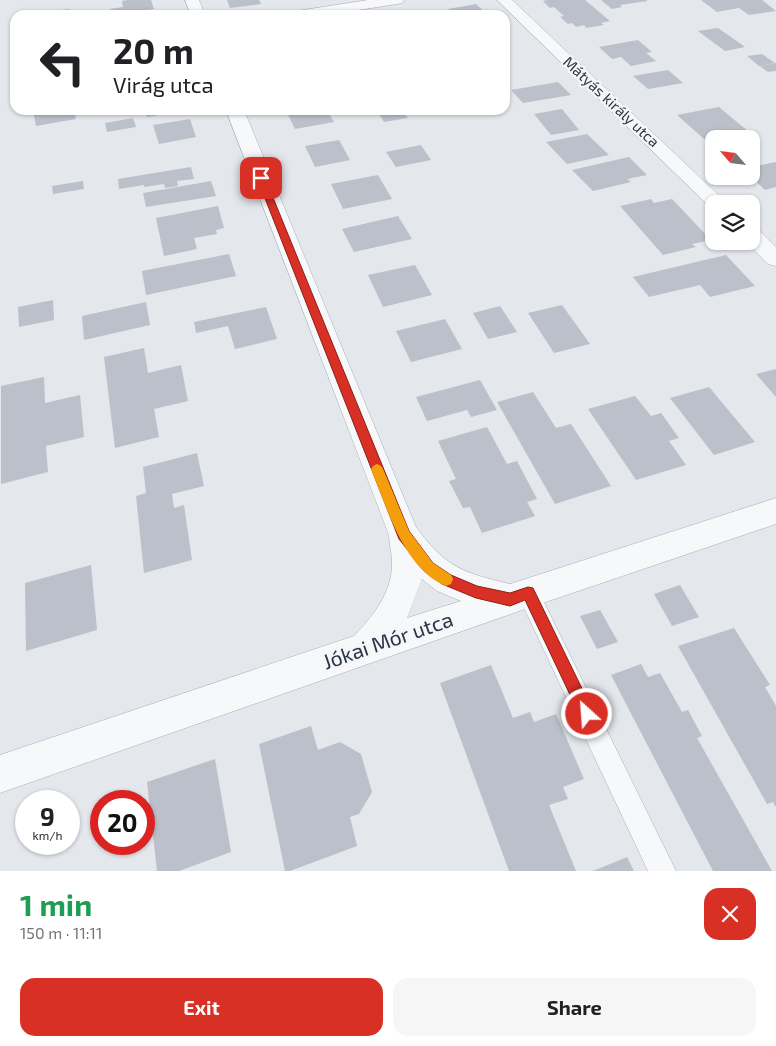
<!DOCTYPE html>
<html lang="en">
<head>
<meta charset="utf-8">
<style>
  :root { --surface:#fff; --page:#f6f6f6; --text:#202124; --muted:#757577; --accent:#d93025 }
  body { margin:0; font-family:"Exo 2",sans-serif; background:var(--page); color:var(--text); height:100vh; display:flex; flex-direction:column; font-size:19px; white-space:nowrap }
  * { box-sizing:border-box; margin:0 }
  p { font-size:16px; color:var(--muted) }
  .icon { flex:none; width:28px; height:28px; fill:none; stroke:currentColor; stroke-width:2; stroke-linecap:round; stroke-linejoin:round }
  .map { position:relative; height:871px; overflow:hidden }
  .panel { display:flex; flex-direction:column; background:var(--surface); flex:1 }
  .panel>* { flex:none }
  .guide { position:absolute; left:10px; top:10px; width:500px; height:105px; border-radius:15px; box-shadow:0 1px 4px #0004; background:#fff; color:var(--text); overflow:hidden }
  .needle { width:32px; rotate:298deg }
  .tools { position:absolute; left:705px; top:130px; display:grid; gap:10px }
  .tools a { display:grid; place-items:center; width:55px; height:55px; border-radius:10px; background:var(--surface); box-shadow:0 1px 4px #0004; font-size:25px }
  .speed { position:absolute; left:15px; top:790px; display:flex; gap:10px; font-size:25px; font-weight:700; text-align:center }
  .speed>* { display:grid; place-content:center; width:65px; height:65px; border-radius:50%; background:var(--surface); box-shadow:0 1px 4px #0004; line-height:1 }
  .speed small { font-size:12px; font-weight:400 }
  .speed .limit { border:8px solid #d22; background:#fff; color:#111 }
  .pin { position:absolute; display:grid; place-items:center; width:42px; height:42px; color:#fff; margin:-21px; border-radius:10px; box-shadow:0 2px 8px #0006 }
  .me { position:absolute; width:55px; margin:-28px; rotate:334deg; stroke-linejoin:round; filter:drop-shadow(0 0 4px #0008) }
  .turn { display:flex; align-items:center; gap:18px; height:105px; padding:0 20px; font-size:22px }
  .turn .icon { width:65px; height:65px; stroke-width:2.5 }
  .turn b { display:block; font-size:35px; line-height:42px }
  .round { display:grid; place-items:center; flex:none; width:52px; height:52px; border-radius:15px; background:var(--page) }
  .head { display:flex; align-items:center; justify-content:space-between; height:85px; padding:0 20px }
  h1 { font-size:30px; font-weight:700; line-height:38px; color:#1e9e55 }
  .primary-button { display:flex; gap:10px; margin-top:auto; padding:10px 20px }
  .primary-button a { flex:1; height:58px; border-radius:15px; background:var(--accent); color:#fff; font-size:20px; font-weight:700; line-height:58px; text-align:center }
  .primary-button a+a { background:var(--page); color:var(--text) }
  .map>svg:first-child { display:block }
  .building { fill:#bbc0ca }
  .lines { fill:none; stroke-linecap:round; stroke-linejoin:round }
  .lane-casing { stroke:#a9aeb7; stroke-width:1 }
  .street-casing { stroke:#a9aeb7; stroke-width:1 }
  .lane { fill:#f7f8fa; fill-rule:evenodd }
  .street { fill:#f7f8fa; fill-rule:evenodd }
  .route { fill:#d93025; stroke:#8d1f18 }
  .slow { fill:#f59e0b }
  .labels { text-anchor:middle; stroke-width:4.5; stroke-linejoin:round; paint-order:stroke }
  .far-street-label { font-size:15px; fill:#2b3445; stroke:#f4f6f9 }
  .near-street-label { font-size:21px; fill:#2b3445; stroke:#f4f6f9 }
</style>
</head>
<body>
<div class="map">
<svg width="776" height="871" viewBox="0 0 776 871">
  <rect width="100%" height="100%" fill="#e4e7ec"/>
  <g class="building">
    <path d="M127,0h24l3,9 -14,2 1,1 -29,3 -2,-6 13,-2 -1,-6z"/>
    <path d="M227,0h32l2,4 -31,4z"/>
    <path d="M547,0h38l25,21 -9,2 3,2 -18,3 -2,-3 -8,2 -4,-4 -4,1 -8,-7 4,-1 -10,-9 -4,1 -7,-7z"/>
    <path d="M601,0h46v1l-27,4 2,2 -10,2z"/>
    <path d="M701,0h61l14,11 -27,4 -10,-7 -22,4z"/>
    <path d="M476,4l12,11h-34l-6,-6z"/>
    <path d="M69,9v6h-38v-1z"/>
    <path d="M718,28l27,19 -20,4 -27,-20z"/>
    <path d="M638,40l14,12 -6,1 10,8 -25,5 -10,-9 -9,2 -13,-12z"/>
    <path d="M762,54l13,9 -16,3 -12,-10z"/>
    <path d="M776,63v8l-8,1 -8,-6z"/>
    <path d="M668,70l15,13 -35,6 -15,-13z"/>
    <path d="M558,82l13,13 -48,8 -12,-13z"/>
    <path d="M719,107l36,30 -41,2v7h-2l-35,-31z"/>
    <path d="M562,109l17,21 -28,5 -17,-21z"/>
    <path d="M33,110h41l2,9 -40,7z"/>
    <path d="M146,110h37v1l-36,6z"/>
    <path d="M303,110h24l7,12 -39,7 -8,-16z"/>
    <path d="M401,110l7,8 -24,4 -5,-8z"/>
    <path d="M133,118l3,9 -29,5 -2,-9z"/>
    <path d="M190,119l6,18 -37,7 -6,-19z"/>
    <path d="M587,134l22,21 -42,9 -21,-22z"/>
    <path d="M339,140l11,20 -35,7 -10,-21z"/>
    <path d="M421,145l10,15 -35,7 -10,-15z"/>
    <path d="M629,157l18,18 -20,4 4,3 -38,9 -21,-21z"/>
    <path d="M776,162v25l-11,3 -15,-14h1v-9z"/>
    <path d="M191,167l3,12 -17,2 1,5 -13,2 -1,-4 -20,3v-2l-25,4 -1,-10z"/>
    <path d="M378,175l14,24 -49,10 -12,-25z"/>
    <path d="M83,181l1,8 -31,5 -1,-8z"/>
    <path d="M211,181l5,15 -70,11 -3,-14z"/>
    <path d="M651,199l3,4 18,-4 39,41 -19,4 4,3 -33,8 -43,-49z"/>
    <path d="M218,206l6,22 -8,2 1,4 -23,4 3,11 -33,7 -8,-38z"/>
    <path d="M398,216l14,23 -58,13 -12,-23z"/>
    <path d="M229,254l7,22 -90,19 -4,-24z"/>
    <path d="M726,255l29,31 -45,11 -10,-12 -51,12 -16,-20z"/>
    <path d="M415,265l17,30 -49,12 -15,-32z"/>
    <path d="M53,300l1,20 -35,7 -1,-20z"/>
    <path d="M146,302l4,23 -66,15 -2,-24z"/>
    <path d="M562,305l28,39 -36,9 -26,-40z"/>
    <path d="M500,306l17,26 -29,7 -15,-26z"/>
    <path d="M266,307l11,32 -42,10 -7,-23 -32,7 -2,-11z"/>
    <path d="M445,319l17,30 -51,13 -15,-31z"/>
    <path d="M144,348l4,25 33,-8 7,36 -34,8 5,28 -44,11 -11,-91z"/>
    <path d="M776,369v28l-20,-23z"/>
    <path d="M44,377l1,26 35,-8 4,42 -38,9 2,26 -47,12v-98z"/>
    <path d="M480,380l17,30 -26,7 -4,-7 -40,11 -11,-24z"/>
    <path d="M709,387l46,55 -41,13 -44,-57z"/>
    <path d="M533,392l23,36 15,-4 40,62 -56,18 -58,-102z"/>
    <path d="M635,396l16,20 10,-3 18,25 -10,3 17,24 -50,15 -48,-71z"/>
    <path d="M487,427l20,37 10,-3 20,38 -10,3 8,14 -53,17 -12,-26 -7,1 -14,-27 7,-2 -18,-38z"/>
    <path d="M197,453l7,33 -32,8 2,14 10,-3 8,55 -48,13 -8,-77 10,-3 -3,-26z"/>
    <path d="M91,565l6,65 -71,21 -1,-68z"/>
    <path d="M680,585l19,32 -27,9 -18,-32z"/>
    <path d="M600,610l18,32 -21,7 -17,-33z"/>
    <path d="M734,628l36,57 -5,2 11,19v101l-3,-5 -6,2 -89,-158z"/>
    <path d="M641,664l7,13 12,-4 22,39 6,-2 14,26 -5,2 75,133h-59l-102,-196z"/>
    <path d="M491,665l22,53 17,-6 4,10 22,-8 28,65 -21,8 5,12 -19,6 27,66h-67l-69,-188z"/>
    <path d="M311,726l7,24 22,-8 21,12 11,38 -13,22 -9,3 7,29 -67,25h-5l-26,-127z"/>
    <path d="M215,759l16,93 -52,19h-22l-10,-89z"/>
    <path d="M627,857l7,14h-41z"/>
  </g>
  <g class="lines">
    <defs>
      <path id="lane" d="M528,583l8,3 140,285h-28l-131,-278 3,-7z"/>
      <g id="street">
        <path d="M185,0h14l6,15h-14z"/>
        <path d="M368,0h36l-2,3 -5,1 -71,11h-36l2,-3 5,-1z"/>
        <path d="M497,0h15l216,204h-14v5l-3,-1z"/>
        <path d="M226,110h18l172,417c29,40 47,46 94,57l266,-86v26l-248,84 -528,185v-38l354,-119c19,-20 39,-44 38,-74 0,-9 -3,-18 -3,-27zM422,579l15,12 24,10 -54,17z"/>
        <path d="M751,228l8,2 17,17v19l-8,-2 -23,-23h6z"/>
      </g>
    </defs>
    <use href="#lane" class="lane-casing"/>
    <use href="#street" class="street-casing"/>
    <use href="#lane" class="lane"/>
    <use href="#street" class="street"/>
  </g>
  <path class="route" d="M261,176l4,2 144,353 24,32 18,12 26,11 33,7 18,-6 5,1 59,121 2,5 -2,6 -5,2 -5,-2 -57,-120 -15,6 -34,-8 -34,-14 -18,-13 -25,-32 -142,-361z"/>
  <path class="slow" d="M377,464l4,2 2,3 26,62 24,32 18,12 2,4 -2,5 -5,2c-42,-17 -59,-78 -75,-117l2,-3z"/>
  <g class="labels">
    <g class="far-street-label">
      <text transform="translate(611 102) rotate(43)" y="5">Mátyás király utca</text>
    </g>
    <g class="near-street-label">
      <text transform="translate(388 641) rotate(-19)" y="7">Jókai Mór utca</text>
    </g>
  </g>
</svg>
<div class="tools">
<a><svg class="needle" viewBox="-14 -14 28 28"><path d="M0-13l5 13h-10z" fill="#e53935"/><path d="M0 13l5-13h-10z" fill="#757577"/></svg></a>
<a><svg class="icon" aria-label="layers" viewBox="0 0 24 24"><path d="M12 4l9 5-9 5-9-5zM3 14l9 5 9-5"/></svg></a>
</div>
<div class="speed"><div>9<small>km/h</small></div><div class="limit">20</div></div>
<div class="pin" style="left:261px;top:178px;background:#d93025"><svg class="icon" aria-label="arrive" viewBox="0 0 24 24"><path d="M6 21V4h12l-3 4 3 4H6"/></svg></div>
<svg class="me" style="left:587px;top:714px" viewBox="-20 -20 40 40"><circle r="17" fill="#d93025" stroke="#fff" stroke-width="3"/><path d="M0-11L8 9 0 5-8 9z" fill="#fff"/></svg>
<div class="guide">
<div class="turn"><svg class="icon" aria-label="left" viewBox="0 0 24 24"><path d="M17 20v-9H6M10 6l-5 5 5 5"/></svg><div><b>20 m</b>Virág utca</div></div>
</div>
</div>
<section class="panel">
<div class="head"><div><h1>1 min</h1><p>150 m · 11:11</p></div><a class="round" style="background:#d93025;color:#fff"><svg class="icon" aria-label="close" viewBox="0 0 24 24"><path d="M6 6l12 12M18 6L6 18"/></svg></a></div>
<div class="primary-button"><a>Exit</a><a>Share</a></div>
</section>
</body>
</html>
